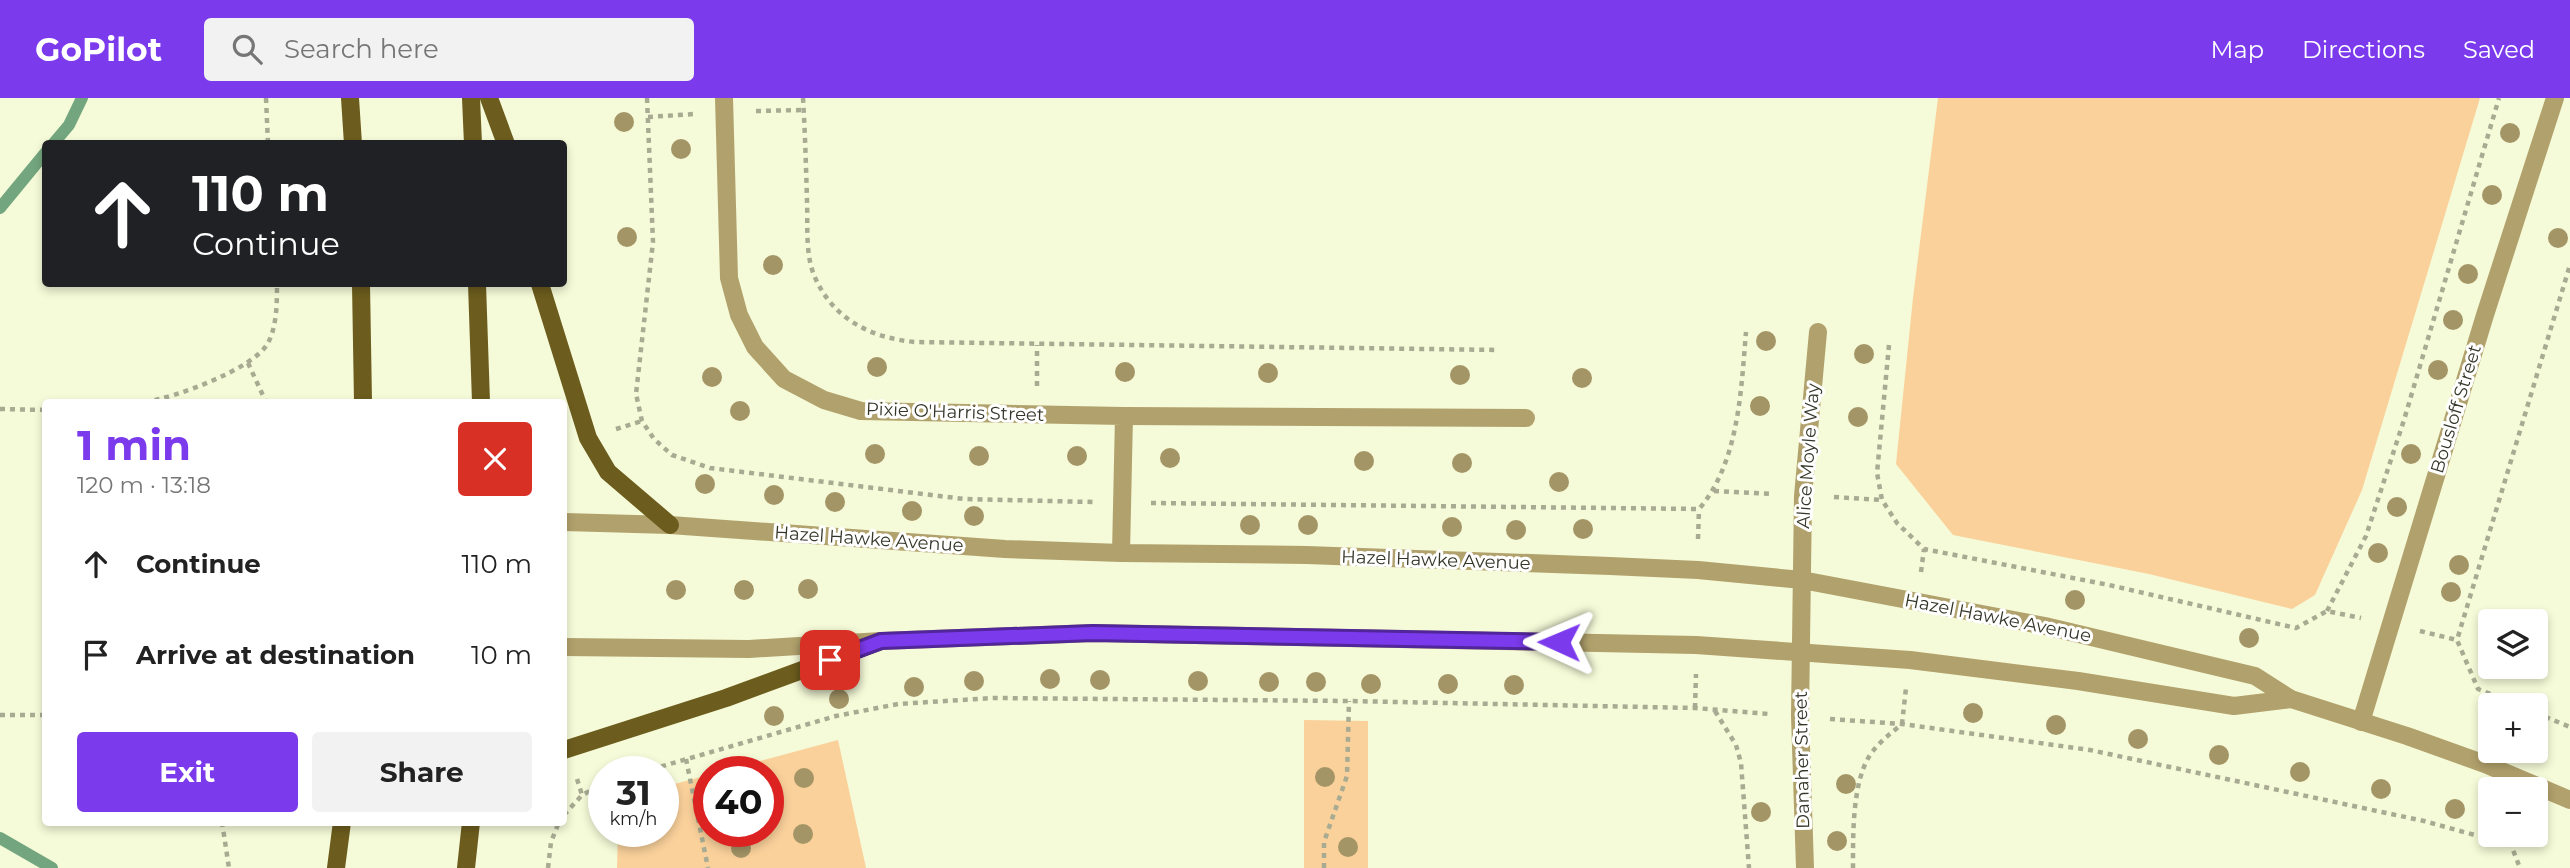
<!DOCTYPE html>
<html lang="en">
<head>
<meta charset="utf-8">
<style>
  :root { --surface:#fff; --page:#f2f2f2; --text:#222; --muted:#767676; --accent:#7c3aed }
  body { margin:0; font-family:Montserrat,sans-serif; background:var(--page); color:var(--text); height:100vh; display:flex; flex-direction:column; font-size:26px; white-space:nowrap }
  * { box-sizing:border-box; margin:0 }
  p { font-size:23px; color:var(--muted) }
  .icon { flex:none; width:38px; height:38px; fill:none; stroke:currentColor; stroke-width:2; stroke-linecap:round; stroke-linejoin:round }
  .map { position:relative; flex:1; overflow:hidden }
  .sheet { position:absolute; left:42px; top:301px; width:525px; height:427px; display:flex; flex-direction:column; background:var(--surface); border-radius:7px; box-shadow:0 4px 10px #0003 }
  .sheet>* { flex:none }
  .top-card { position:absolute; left:42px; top:42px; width:525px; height:147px; border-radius:7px; box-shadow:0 4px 10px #0003; background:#202124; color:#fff; overflow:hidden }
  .controls { position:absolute; left:2478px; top:511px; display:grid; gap:14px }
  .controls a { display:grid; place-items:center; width:70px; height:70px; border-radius:7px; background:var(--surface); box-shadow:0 4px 10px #0003; font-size:35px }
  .speed { position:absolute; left:588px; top:658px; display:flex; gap:14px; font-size:35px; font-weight:700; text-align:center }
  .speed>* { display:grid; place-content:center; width:91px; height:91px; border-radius:50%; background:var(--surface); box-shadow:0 4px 10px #0003; line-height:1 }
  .speed small { font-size:18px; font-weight:400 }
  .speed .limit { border:10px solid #d22; background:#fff; color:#111 }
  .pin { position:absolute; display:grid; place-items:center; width:60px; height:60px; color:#fff; margin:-30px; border-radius:14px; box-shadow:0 4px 10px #0006 }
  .me { position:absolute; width:77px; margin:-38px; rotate:271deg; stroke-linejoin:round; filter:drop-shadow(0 0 5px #0008) }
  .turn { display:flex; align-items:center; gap:24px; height:147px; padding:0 35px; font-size:32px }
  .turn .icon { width:91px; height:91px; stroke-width:2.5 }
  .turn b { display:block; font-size:49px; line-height:60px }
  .round { display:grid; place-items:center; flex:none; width:74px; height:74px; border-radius:7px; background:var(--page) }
  .overview { display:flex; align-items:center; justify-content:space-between; height:119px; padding:0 35px }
  h1 { font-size:42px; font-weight:700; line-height:52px; color:var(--accent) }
  .action { display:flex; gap:14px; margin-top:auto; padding:14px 35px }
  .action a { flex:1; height:80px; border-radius:7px; background:var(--accent); color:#fff; font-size:28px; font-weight:700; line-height:80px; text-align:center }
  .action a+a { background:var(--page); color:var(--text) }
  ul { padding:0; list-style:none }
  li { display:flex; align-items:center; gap:21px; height:91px; padding:0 35px }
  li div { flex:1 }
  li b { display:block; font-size:26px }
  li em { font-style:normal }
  header { display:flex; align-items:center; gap:42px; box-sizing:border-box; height:98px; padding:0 35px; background:var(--accent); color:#fff }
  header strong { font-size:33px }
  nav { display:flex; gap:38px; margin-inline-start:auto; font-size:24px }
  .search { width:490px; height:63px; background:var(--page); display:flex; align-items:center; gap:18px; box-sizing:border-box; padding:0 24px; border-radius:7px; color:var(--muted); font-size:26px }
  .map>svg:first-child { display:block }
  .green { fill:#fad19b }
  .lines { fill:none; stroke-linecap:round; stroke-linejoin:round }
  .stream { stroke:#73a67e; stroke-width:12 }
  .path { stroke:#a8ab92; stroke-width:4.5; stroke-dasharray:5 5; stroke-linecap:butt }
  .minor { stroke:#b1a16c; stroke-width:18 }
  .major { stroke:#6c5c1d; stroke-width:18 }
  .tree { fill:#a49567 }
  .route-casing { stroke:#51269a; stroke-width:18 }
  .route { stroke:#7c3aed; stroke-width:12 }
  .labels { text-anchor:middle; stroke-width:6; stroke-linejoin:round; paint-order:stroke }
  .street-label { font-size:18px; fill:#353629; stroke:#fff }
</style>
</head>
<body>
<header>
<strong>GoPilot</strong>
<div class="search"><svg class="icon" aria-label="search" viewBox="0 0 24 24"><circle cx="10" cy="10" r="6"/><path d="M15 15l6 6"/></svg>Search here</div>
<nav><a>Map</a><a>Directions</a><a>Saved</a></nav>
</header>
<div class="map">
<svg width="2570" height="770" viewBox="0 0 2570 770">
  <rect width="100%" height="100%" fill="#f5fad8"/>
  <g class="green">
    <path d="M1938,0h542l-118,392 -47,105 -23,14 -143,-35 -196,-39 -57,-71 17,-166z"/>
    <path d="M1304,622l64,1v147h-64z"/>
    <path d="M838,642l28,128h-249l1,-37h45v-44l46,-12v56h59v-59h-48z"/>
  </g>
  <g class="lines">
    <g class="stream">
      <path d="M53,46l16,-19 13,-27"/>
      <path d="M0,110l46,-56"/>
      <path d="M0,740l52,30"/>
    </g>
    <g class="path">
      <path d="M266,0l2,46"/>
      <path d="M647,0l6,144 -17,152 6,27 12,18 18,16 38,13 254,31 129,3"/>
      <path d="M803,0c2,34 3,68 4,102 1,24 -2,53 7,75 18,44 57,63 101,67l584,8"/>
      <path d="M756,13l48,-1"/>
      <path d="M648,19l46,-3"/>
      <path d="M1889,247l-12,128 5,27 15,23 27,26 185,36 187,43 31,-17 34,7"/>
      <path d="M248,265l18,39"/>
      <path d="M1037,288v-41"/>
      <path d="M145,304c29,-4 109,-33 123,-59 9,-17 9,-41 9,-59"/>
      <path d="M0,311l46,1"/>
      <path d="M616,331l26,-8"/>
      <path d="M1714,393l59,3"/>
      <path d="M1834,399l48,3"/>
      <path d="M1151,405l548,6c40,-47 42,-118 47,-177"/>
      <path d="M1698,441l1,-30"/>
      <path d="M1921,474l3,-23"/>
      <path d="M2327,513l39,-75 38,-116 95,-322"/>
      <path d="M2420,533l37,9"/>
      <path d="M2518,607l-40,-16 -21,-49 113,-375"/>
      <path d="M1695,610l1,-34"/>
      <path d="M1715,613l21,34 5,18 8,105"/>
      <path d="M2536,615l34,14"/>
      <path d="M0,617h46"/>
      <path d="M1830,621l72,5 188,26 334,71 87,24 9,23"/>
      <path d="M686,661l22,109"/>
      <path d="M642,674l194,-56 62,-12 95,-6 356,3 346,7 74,6"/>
      <path d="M577,681l5,16"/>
      <path d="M564,717l18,-20 22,-11"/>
      <path d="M222,724l7,46"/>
      <path d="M548,770l3,-26 8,-20"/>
      <path d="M1324,770v-26l23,-66 2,-75"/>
      <path d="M1853,770c0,-32 -1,-85 17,-113 9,-13 20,-21 32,-31l4,-36"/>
    </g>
    <g class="minor">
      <path d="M724,0l5,180 10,37 16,32 29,32 40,21 37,11 263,5 -3,137"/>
      <path d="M1124,318l402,2"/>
      <path d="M564,424l106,3 335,24 116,4 186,2 303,11 88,4 104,10 243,46 210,50 36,23 116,37 78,28 85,36"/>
      <path d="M564,549l185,2 132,-8 212,-8 603,12 214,15 168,21 156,25 57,-7"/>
      <path d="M2361,624l124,-407 70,-217"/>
      <path d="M1805,770l-5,-152 3,-220 15,-164"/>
    </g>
    <g class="major">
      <path d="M350,0l3,46"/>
      <path d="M471,0l2,46"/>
      <path d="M489,0l17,46"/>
      <path d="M361,186l2,118"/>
      <path d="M477,186l4,118"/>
      <path d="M540,186l48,154 20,34 62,53"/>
      <path d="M564,652l162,-52 155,-57"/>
      <path d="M336,770l6,-46"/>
      <path d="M466,770l5,-46"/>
    </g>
  </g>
  <g class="tree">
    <circle cx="624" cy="24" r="10"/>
    <circle cx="2510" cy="35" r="10"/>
    <circle cx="681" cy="51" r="10"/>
    <circle cx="2492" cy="97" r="10"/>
    <circle cx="627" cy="139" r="10"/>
    <circle cx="2558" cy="140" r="10"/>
    <circle cx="773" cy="167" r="10"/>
    <circle cx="2468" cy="176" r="10"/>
    <circle cx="2453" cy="222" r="10"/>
    <circle cx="1766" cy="243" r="10"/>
    <circle cx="1864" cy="256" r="10"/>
    <circle cx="877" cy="269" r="10"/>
    <circle cx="2438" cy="272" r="10"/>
    <circle cx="1125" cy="274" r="10"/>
    <circle cx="1268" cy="275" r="10"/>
    <circle cx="1460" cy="277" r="10"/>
    <circle cx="712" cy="279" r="10"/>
    <circle cx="1582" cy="280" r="10"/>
    <circle cx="1760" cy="308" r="10"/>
    <circle cx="740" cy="313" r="10"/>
    <circle cx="1858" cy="319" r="10"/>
    <circle cx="875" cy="356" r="10"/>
    <circle cx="2411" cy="356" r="10"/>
    <circle cx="979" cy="358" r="10"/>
    <circle cx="1077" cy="358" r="10"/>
    <circle cx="1170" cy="360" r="10"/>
    <circle cx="1364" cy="363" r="10"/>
    <circle cx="1462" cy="365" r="10"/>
    <circle cx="1559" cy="384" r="10"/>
    <circle cx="705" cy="386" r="10"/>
    <circle cx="774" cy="397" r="10"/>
    <circle cx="835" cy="404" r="10"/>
    <circle cx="2397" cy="409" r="10"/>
    <circle cx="912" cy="413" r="10"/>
    <circle cx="974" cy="418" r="10"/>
    <circle cx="1250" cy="427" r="10"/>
    <circle cx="1308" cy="427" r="10"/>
    <circle cx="1452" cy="429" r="10"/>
    <circle cx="1583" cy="431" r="10"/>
    <circle cx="1516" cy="432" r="10"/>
    <circle cx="2378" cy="455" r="10"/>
    <circle cx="2459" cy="467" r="10"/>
    <circle cx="808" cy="491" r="10"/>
    <circle cx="676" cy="492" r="10"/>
    <circle cx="744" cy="492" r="10"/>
    <circle cx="2451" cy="494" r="10"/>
    <circle cx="2075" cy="502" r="10"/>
    <circle cx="2249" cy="540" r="10"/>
    <circle cx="1050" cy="581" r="10"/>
    <circle cx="1100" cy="582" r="10"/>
    <circle cx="974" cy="583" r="10"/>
    <circle cx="1198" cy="583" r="10"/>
    <circle cx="1269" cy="584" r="10"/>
    <circle cx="1316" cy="584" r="10"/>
    <circle cx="1371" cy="586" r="10"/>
    <circle cx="1448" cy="586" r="10"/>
    <circle cx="1514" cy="587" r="10"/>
    <circle cx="914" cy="589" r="10"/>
    <circle cx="839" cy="601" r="10"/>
    <circle cx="1973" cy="615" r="10"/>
    <circle cx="774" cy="618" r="10"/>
    <circle cx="2056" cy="627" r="10"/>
    <circle cx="2138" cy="641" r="10"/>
    <circle cx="2219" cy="657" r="10"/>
    <circle cx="2300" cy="674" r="10"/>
    <circle cx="1325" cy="679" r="10"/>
    <circle cx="804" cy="680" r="10"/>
    <circle cx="1846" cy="686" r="10"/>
    <circle cx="2381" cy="691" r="10"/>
    <circle cx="2455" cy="711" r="10"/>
    <circle cx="1761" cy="714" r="10"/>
    <circle cx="803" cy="736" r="10"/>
    <circle cx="1837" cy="743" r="10"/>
    <circle cx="1348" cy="749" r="10"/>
    <circle cx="741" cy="750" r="10"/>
  </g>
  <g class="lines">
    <defs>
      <path id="route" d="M830,562l51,-19 212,-8 466,9"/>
    </defs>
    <use href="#route" class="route-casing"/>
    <use href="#route" class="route"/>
  </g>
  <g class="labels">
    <g class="street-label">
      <text transform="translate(2456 311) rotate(-73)" y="6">Bousloff Street</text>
      <text transform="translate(955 314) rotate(2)" y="6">Pixie O'Harris Street</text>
      <text transform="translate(1808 358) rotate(-86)" y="6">Alice Moyle Way</text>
      <text transform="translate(869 441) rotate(4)" y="6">Hazel Hawke Avenue</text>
      <text transform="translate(1436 462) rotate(2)" y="6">Hazel Hawke Avenue</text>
      <text transform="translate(1998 520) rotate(11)" y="6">Hazel Hawke Avenue</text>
      <text transform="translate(1802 662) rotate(-91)" y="6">Danaher Street</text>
    </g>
  </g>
</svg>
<div class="controls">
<a><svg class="icon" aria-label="layers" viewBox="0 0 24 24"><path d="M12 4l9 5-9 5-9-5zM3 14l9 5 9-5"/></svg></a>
<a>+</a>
<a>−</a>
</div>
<div class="speed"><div>31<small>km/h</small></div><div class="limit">40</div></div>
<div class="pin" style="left:830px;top:562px;background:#d93025"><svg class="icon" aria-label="arrive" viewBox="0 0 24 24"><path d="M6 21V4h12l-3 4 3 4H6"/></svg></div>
<svg class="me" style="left:1559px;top:544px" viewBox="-20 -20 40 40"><path d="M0-17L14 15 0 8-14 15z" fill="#7c3aed" stroke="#fff" stroke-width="4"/></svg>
<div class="top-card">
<div class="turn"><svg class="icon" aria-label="ahead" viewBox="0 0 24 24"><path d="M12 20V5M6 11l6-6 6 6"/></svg><div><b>110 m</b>Continue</div></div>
</div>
<section class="sheet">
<div class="overview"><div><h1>1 min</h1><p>120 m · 13:18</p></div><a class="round" style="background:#d93025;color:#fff"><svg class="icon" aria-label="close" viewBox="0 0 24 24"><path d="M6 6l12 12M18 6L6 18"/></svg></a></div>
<ul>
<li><svg class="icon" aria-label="ahead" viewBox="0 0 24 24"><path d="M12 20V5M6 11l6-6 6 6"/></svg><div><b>Continue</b></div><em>110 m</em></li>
<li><svg class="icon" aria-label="arrive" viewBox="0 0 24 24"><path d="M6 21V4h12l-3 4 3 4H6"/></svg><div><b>Arrive at destination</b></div><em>10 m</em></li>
</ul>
<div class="action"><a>Exit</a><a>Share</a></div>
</section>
</div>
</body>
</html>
